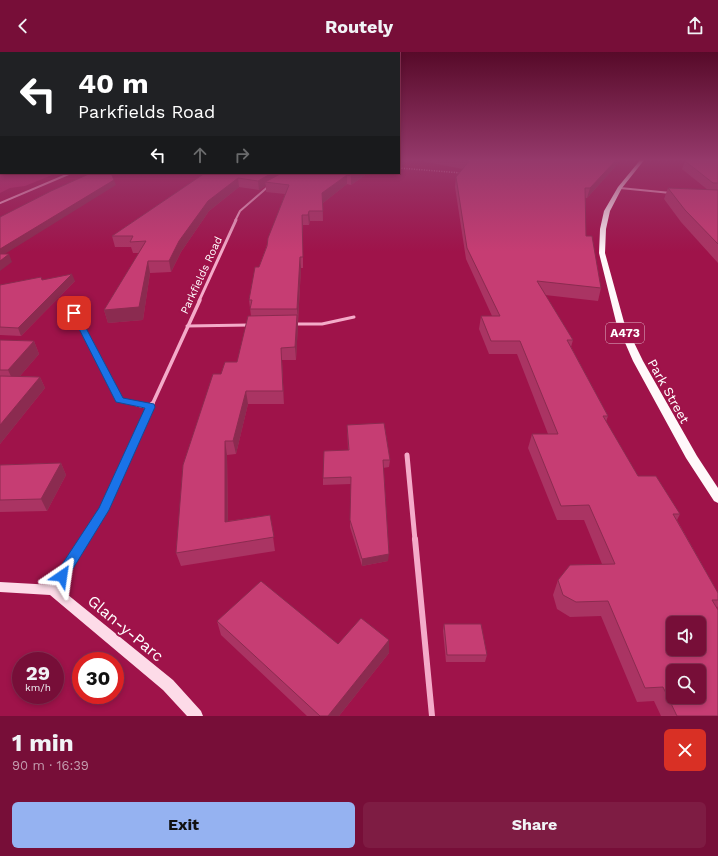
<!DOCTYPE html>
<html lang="en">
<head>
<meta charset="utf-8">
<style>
  :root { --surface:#770e38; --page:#7e1c43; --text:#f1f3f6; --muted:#c39cae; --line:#882e53; --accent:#95b2f1 }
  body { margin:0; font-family:"Work Sans",sans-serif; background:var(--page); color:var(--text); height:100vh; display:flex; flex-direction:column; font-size:15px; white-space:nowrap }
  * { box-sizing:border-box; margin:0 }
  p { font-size:13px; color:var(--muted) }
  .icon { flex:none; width:22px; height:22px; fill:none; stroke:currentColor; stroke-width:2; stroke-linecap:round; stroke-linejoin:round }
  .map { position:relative; height:664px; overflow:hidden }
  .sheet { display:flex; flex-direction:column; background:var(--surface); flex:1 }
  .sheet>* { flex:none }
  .guide { position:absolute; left:0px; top:0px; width:400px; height:122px; box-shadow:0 2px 6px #0003,0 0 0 1px var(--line); background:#202124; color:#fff; overflow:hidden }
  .tools { position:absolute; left:666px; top:564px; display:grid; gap:8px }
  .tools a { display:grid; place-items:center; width:40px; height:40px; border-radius:6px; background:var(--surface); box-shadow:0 2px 6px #0003,0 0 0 1px var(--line); font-size:20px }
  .speed { position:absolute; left:12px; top:600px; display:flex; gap:8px; font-size:20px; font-weight:700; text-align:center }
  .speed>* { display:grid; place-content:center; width:52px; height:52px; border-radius:50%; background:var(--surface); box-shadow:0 2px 6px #0003,0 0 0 1px var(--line); line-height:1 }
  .speed small { font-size:10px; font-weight:400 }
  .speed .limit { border:6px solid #d22; background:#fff; color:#111 }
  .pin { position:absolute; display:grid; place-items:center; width:34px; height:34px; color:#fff; margin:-17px; border-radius:8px; box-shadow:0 2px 6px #0006 }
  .me { position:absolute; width:44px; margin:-22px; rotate:32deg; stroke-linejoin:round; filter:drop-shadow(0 0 3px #0008) }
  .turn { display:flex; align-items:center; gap:14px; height:84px; padding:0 12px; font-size:18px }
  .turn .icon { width:52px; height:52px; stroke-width:2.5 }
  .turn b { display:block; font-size:28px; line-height:34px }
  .lanes { display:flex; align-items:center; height:38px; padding:0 12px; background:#0003; justify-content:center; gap:20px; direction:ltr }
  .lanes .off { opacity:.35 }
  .round { display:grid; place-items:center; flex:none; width:42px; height:42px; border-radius:6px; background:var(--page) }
  .summary { display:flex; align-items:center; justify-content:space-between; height:68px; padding:0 12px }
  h1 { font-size:24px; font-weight:700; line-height:30px }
  .cta { display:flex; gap:8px; margin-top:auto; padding:8px 12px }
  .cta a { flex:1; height:46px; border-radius:6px; background:var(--accent); color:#111; font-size:16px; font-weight:700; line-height:46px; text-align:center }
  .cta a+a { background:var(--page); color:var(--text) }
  header { display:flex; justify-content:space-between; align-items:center; height:52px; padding:0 12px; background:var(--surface); font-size:18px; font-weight:700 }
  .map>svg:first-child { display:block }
  .green { fill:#bc2261 }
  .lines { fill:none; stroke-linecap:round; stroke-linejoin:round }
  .stream { stroke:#f79dc3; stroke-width:9 }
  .path { stroke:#f4abc9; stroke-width:1.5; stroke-dasharray:1 1.5; stroke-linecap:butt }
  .lane { stroke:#f4abc9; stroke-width:3 }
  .street-far4 { stroke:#f4abc9; stroke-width:2 }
  .street-far3 { stroke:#f4abc9; stroke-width:3 }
  .street-far2 { stroke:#f4abc9; stroke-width:3.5 }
  .street-far1 { stroke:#f4abc9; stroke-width:5 }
  .street { stroke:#f4abc9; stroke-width:6 }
  .secondary { fill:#fddbe8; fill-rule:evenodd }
  .primary { fill:#fff8fa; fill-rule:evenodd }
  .wall { fill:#aa3463 }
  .shaded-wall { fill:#8b2b50 }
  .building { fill:#c63d73; stroke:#8b2b50; fill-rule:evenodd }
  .route { fill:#1a73e8; stroke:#114b97 }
  .labels { text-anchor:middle; stroke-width:4; stroke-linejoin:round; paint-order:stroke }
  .far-street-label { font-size:11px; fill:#fff; stroke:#9f134a }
  .shield { fill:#9f134a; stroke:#e2b8c9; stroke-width:1 }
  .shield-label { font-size:12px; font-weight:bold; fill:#fff }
  .street-label { font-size:13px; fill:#fff; stroke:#9f134a }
  .near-street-label { font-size:16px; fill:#fff; stroke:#9f134a }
</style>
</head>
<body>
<header><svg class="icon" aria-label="back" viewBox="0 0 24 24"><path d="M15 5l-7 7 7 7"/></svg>Routely<svg class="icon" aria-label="share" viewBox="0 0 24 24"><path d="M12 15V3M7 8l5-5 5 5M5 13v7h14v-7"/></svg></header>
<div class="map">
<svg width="718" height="664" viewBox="0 0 718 664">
  <rect width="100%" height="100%" fill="#9f134a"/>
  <path class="green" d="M0,107l1,14h56l-32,13 -15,2 -10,5z"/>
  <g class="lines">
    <path class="stream" d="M0,115l1,-1"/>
    <path class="path" d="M399,116l63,5"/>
    <g class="lane">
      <path d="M295,272h27l32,-7"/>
      <path d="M187,274l62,-1"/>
    </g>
    <g class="street-far4">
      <path d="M620,136l51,5"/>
      <path d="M0,151l71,-30"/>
      <path d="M235,169l5,-10 30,-26"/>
    </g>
    <path class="street-far3" d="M199,249l37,-81"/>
    <g class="street-far2">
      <path d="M74,261l46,87 21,5"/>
      <path d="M152,353l48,-105"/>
    </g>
    <g class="street-far1">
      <path d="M137,352l13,3"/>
      <path d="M407,403l8,85"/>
      <path d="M85,488l19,-30 48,-106"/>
    </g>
    <g class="street">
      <path d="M415,487l17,177"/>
      <path d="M53,538l32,-51"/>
    </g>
    <path class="secondary" d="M0,530l53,3 4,1 116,94 28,31 2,5h-16l-24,-26 -113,-95 -50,-3z"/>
    <path class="primary" d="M641,107h4l-23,29 -12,23 -4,18 -1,24 19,69 19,39 54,95 21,32v15l-4,-2 -28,-43 -53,-97 -17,-39 -17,-69 1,-24 4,-18 14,-24z"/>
  </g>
  <g class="wall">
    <path d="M399,107h9l-6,8h-3z"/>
    <path d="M411,107h211l-35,39h-2l1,38 15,52 -3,13 -53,-6 28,45 -2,7 37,69 -2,6 32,54 42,38 -3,6 41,73v13l-1,2 1,108h-57l-7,-15 -17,1 -36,-86 -31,1 -13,-8 -4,-14 5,-15 44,-16 -18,-44h-27l-29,-72 4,-14h16l-31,-80h-28l-10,-25 2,-13h11l-26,-57 -11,-72 1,-10 7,-8z"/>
    <path d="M718,107v104l-37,-41 -17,-23 4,-11 40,2 -26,-21 3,-8z"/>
    <path d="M205,121h163l-17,12 -4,-1 -24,19v18h-13l-1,4h-6v43h-2l-5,92h-14l2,44h-36l-12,50 -9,1 1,66 42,-6 5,36 -94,15 -5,-13 45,-179 16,-12 14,-46 -2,-16 10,-33 26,-73 -19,-2v-6l-7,4 -20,-3 -30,24 -28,41 -10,20 -21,1 -7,47 -35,3 -4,-13 35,-57h-6l-2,-6h-16l-3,-11z"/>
    <path d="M42,228l33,1 -54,55 -21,-1v-50z"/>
    <path d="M0,288l34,1 5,13 -19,22 20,1 5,11 -45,56z"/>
    <path d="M347,373l43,35 -1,7 -6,1 5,93 -26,5 -12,-39 1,-43 -28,1v-7l25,-28z"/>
    <path d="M61,411l5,12 -19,36 -47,1v-47z"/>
    <path d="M217,569l121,23 51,-4v13l-50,63h-32l-86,-81z"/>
    <path d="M444,572l43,31 -2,7h-39l-3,-31z"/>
  </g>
  <g class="shaded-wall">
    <path d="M402,107h6l-6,8z"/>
    <path d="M617,107h5l-35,39 3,-10z"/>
    <path d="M272,121h17l-24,9 1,4 -7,4 -1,-9z"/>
    <path d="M355,121h13l-17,12v-9z"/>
    <path d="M347,123v9l-24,19v18l-1,-28z"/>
    <path d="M238,126l1,9 -30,24 -28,41 -10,20 -2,-11 10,-20 29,-40z"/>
    <path d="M114,128l2,5 -116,72v-8z"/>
    <path d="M309,159l1,10 -1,4 -1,-10z"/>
    <path d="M302,163l1,10v43v-11z"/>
    <path d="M9,202l3,8 -12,9v-10z"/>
    <path d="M300,205l1,11 -3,53 -1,-12z"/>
    <path d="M148,209l2,12 -7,47 -35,3 -4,-13z"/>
    <path d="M72,222l3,7 -54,55 -3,-8z"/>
    <path d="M297,263l1,12 -2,33 -1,-13z"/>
    <path d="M34,289l5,13 -25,29 -6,-13z"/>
    <path d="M281,296l1,12 2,44 -1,-13z"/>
    <path d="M40,325l5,11 -45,56v-19z"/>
    <path d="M246,339l2,13 -12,50 -3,-13z"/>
    <path d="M225,389l2,14 1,81 -3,-14z"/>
    <path d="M61,411l5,12 -19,36 -6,-12z"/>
    <path d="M389,502l-1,7 -26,5v-7z"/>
    <path d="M389,588v13l-50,63h-11z"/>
  </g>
  <g class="building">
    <path d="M458,107h159l-27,29h-5l1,48h6l9,52 -64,-7 36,59h-6l41,76h-5l35,60h18l24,38h-7l45,79v7h-6l6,10v106h-41l-14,-29 -18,1 -37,-87 -32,1 -13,-7 -5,-15 12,-15 45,-1 -26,-59 -28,1 -29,-72h26l-38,-93h-29l-10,-25h19l-33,-68 -11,-71 13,-16zM673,571h26v26h-26zM673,619h26v26h-26z"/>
    <path d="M687,107h31v24h-5l-28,-22z"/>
    <path d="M91,121h20l3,7 -114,69v-32l51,-26z"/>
    <path d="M205,121h67l-14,8 -20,-3 -30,23 -29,40 -10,20h-21l-9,46 -35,3 42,-69 -16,1 3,-6h-21z"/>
    <path d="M282,121h73l-4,3 -4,-1 -25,18 1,18h-14l-1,4h-6l1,42h-3l-3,52h-47l2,-9h-3l6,-33h4l8,-21 1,-8 21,-53 -24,-3z"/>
    <path d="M668,136l50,2v54l-33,-34z"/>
    <path d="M0,202h9l-9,7z"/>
    <path d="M72,222l-54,54 -18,-1v-42l41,-8 1,3z"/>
    <path d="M297,263l-2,32 -14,1 2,43h-37l-13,50h-8v81l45,-7 4,22 -98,16 7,-88 30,-91h8l4,-12h12l11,-46z"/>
    <path d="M0,288l34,1 -26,29h-8z"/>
    <path d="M0,324l40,1 -40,48z"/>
    <path d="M384,371l6,37h-7l6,94 -27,5 -12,-39 1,-43 -28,1 1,-27 25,-1 -2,-25z"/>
    <path d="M61,411l-20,36 -41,1v-35z"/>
    <path d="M261,529l77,63 23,-26 28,22 -61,76h-8l-103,-95z"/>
    <path d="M444,572h37l6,31h-40z"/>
  </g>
  <linearGradient id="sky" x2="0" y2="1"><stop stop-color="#570a29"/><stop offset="0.54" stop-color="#95396b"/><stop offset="1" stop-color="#95396b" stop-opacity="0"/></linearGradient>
  <rect width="718" height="200" fill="url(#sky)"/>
  <path class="route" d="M72,259h2l4,2 45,85 31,6 1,3 -46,103 -43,70 -4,2 -5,-2 -2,-4 2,-4 42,-64 46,-100 -29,-6 -45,-89z"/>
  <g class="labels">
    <g class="far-street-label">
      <text transform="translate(201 223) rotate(-65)" y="4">Parkfields Road</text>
    </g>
    <rect class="shield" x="606" y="271" width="38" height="20" rx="3"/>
    <g class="shield-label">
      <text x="625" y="285">A473</text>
    </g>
    <g class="street-label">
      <text transform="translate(669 339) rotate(61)" y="5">Park Street</text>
    </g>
    <g class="near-street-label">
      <text transform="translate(126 576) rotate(40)" y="6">Glan-y-Parc</text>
    </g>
  </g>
</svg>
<div class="tools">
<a><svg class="icon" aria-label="sound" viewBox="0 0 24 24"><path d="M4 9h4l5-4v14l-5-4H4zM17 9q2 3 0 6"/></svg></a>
<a><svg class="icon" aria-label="search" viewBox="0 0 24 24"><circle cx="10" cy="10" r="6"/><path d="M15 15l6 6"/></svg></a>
</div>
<div class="speed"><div>29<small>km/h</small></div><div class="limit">30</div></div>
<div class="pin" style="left:74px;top:261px;background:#d93025"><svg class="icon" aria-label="arrive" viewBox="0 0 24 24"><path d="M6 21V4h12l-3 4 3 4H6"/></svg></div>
<svg class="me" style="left:62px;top:524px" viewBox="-20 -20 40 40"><path d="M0-17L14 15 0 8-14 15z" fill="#1a73e8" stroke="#fff" stroke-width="4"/></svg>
<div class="guide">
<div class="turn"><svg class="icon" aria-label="left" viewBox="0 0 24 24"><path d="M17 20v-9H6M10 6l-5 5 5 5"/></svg><div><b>40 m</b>Parkfields Road</div></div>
<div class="lanes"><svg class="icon" aria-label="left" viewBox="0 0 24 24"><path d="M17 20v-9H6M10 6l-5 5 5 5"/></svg><svg class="icon off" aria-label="ahead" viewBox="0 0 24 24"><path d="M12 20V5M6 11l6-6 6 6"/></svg><svg class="icon off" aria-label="right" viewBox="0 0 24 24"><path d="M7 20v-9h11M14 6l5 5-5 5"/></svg></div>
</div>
</div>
<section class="sheet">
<div class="summary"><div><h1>1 min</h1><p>90 m · 16:39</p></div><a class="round" style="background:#d93025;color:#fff"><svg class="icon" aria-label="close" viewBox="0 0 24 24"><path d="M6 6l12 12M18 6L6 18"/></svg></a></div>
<div class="cta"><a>Exit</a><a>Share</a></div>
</section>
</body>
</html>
